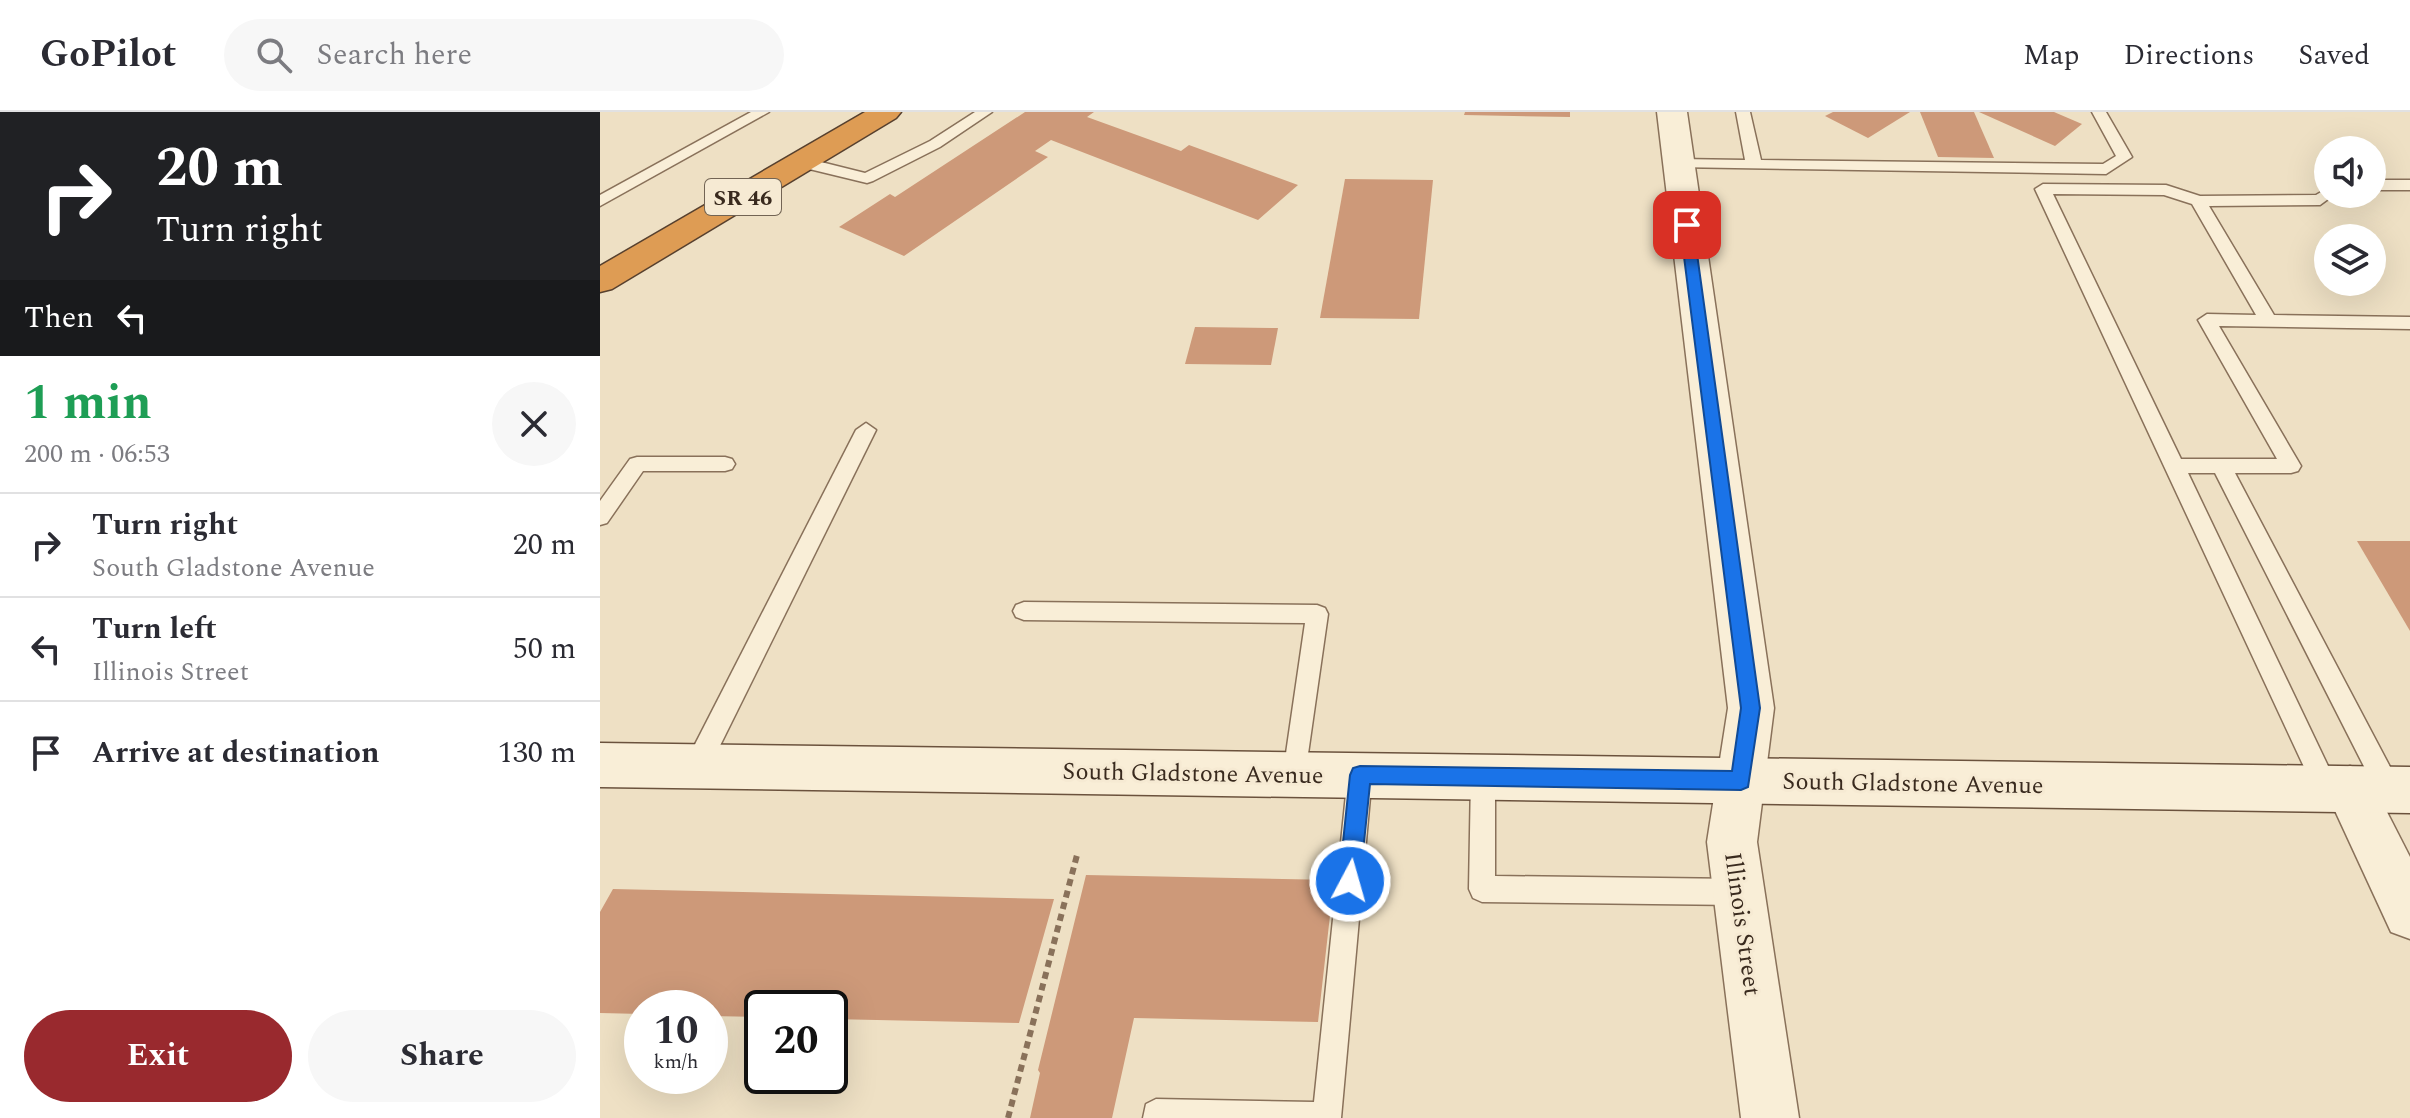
<!DOCTYPE html>
<html lang="en">
<head>
<meta charset="utf-8">
<style>
  :root { --surface:#fff; --page:#f7f7f7; --text:#2b2b33; --muted:#7c7c81; --line:#e1e1e2; --accent:#99292e }
  body { margin:0; font-family:Spectral,serif; background:var(--page); color:var(--text); height:100vh; display:flex; flex-direction:column; font-size:30px; white-space:nowrap }
  * { box-sizing:border-box; margin:0 }
  p { font-size:26px; color:var(--muted) }
  .icon { flex:none; width:44px; height:44px; fill:none; stroke:currentColor; stroke-width:2; stroke-linecap:round; stroke-linejoin:round }
  .map { position:relative; flex:1; overflow:hidden }
  .details { display:flex; flex-direction:column; background:var(--surface); width:600px }
  .details>* { flex:none }
  .guide { background:#202124; color:#fff; overflow:hidden }
  .controls { position:absolute; left:1714px; top:24px; display:grid; gap:16px }
  .controls a { display:grid; place-items:center; width:72px; height:72px; border-radius:50%; background:var(--surface); box-shadow:0 8px 32px #0002; font-size:40px }
  .speed { position:absolute; left:24px; top:878px; display:flex; gap:16px; font-size:40px; font-weight:700; text-align:center }
  .speed>* { display:grid; place-content:center; width:104px; height:104px; border-radius:50%; background:var(--surface); box-shadow:0 8px 32px #0002; line-height:1 }
  .speed small { font-size:20px; font-weight:400 }
  .speed .limit { border:4px solid #111; border-radius:12px; background:#fff; color:#111 }
  .pin { position:absolute; display:grid; place-items:center; width:68px; height:68px; color:#fff; margin:-34px; border-radius:16px; box-shadow:0 4px 12px #0006 }
  .me { position:absolute; width:88px; margin:-44px; rotate:6deg; stroke-linejoin:round; filter:drop-shadow(0 0 6px #0008) }
  .turn { display:flex; align-items:center; gap:28px; height:168px; padding:0 24px; font-size:36px }
  .turn .icon { width:104px; height:104px; stroke-width:2.5 }
  .turn b { display:block; font-size:56px; line-height:68px }
  .then { display:flex; align-items:center; height:76px; padding:0 24px; background:#0003; gap:16px; font-size:30px }
  .round { display:grid; place-items:center; flex:none; width:84px; height:84px; border-radius:42px; background:var(--page) }
  .summary { display:flex; align-items:center; justify-content:space-between; height:136px; padding:0 24px }
  h1 { font-size:48px; font-weight:700; line-height:60px; color:#1e9e55 }
  .button { display:flex; gap:16px; margin-top:auto; padding:16px 24px }
  .button a { flex:1; height:92px; border-radius:48px; background:var(--accent); color:#fff; font-size:32px; font-weight:700; line-height:92px; text-align:center }
  .button a+a { background:var(--page); color:var(--text) }
  ul { padding:0; list-style:none }
  li { display:flex; align-items:center; gap:24px; height:104px; padding:0 24px; border-top:2px solid var(--line) }
  li div { flex:1 }
  li b { display:block; font-size:30px }
  li em { font-style:normal }
  header { display:flex; align-items:center; gap:48px; box-sizing:border-box; height:112px; padding:0 40px; background:var(--surface); border-bottom:2px solid var(--line) }
  header strong { font-size:38px }
  nav { display:flex; gap:44px; margin-inline-start:auto; font-size:28px }
  .search { width:560px; height:72px; background:var(--page); display:flex; align-items:center; gap:20px; box-sizing:border-box; padding:0 28px; border-radius:44px; color:var(--muted); font-size:30px }
  main { display:flex; flex:1; min-height:0 }
  .map>svg:first-child { display:block }
  .building { fill:#cd9979 }
  .lines { fill:none; stroke-linecap:round; stroke-linejoin:round }
  .lane-casing { stroke:#89715a; stroke-width:3 }
  .street-casing { stroke:#89715a; stroke-width:3 }
  .secondary-casing { stroke:#6b523d; stroke-width:3 }
  .highway-casing { stroke:#57402e; stroke-width:3 }
  .path { stroke:#89715a; stroke-width:6; stroke-dasharray:7 5; stroke-linecap:butt }
  .lane { fill:#f9eed7; fill-rule:evenodd }
  .street { fill:#f9eed7; fill-rule:evenodd }
  .secondary { fill:#f9eed7; fill-rule:evenodd }
  .highway { fill:#de9c54; fill-rule:evenodd }
  .route { fill:#1a73e8; stroke:#114b97; stroke-width:2 }
  .labels { text-anchor:middle; stroke-width:6; stroke-linejoin:round; paint-order:stroke }
  .shield { fill:#f6ead3; stroke:#726454; stroke-width:2 }
  .shield-label { font-size:22px; font-weight:bold; fill:#392a1e }
  .street-label { font-size:24px; fill:#392a1e; stroke:#f6ead3 }
</style>
</head>
<body>
<header>
<strong>GoPilot</strong>
<div class="search"><svg class="icon" aria-label="search" viewBox="0 0 24 24"><circle cx="10" cy="10" r="6"/><path d="M15 15l6 6"/></svg>Search here</div>
<nav><a>Map</a><a>Directions</a><a>Saved</a></nav>
</header>
<main>
<section class="details">
<div class="guide">
<div class="turn"><svg class="icon" aria-label="right" viewBox="0 0 24 24"><path d="M7 20v-9h11M14 6l5 5-5 5"/></svg><div><b>20 m</b>Turn right</div></div>
<div class="then">Then<svg class="icon" aria-label="left" viewBox="0 0 24 24"><path d="M17 20v-9H6M10 6l-5 5 5 5"/></svg></div>
</div>
<div class="summary"><div><h1>1 min</h1><p>200 m · 06:53</p></div><a class="round"><svg class="icon" aria-label="close" viewBox="0 0 24 24"><path d="M6 6l12 12M18 6L6 18"/></svg></a></div>
<ul>
<li><svg class="icon" aria-label="right" viewBox="0 0 24 24"><path d="M7 20v-9h11M14 6l5 5-5 5"/></svg><div><b>Turn right</b><p>South Gladstone Avenue</p></div><em>20 m</em></li>
<li><svg class="icon" aria-label="left" viewBox="0 0 24 24"><path d="M17 20v-9H6M10 6l-5 5 5 5"/></svg><div><b>Turn left</b><p>Illinois Street</p></div><em>50 m</em></li>
<li><svg class="icon" aria-label="arrive" viewBox="0 0 24 24"><path d="M6 21V4h12l-3 4 3 4H6"/></svg><div><b>Arrive at destination</b></div><em>130 m</em></li>
</ul>
<div class="button"><a>Exit</a><a>Share</a></div>
</section>
<div class="map">
<svg width="1810" height="1006" viewBox="0 0 1810 1006">
  <rect width="100%" height="100%" fill="#eee0c4"/>
  <g class="building">
    <path d="M425,0h69l-7,5 94,34 8,-6 109,40 -40,35 -207,-80 -16,11 13,6 -144,99 -65,-29 51,-33 5,3z"/>
    <path d="M865,0h105v5l-106,-2z"/>
    <path d="M1233,0h77l-42,26 -43,-22z"/>
    <path d="M1320,0h54l20,46 -56,-1z"/>
    <path d="M1379,0h75l28,12 -27,22z"/>
    <path d="M745,67l88,1 -14,139 -99,-1z"/>
    <path d="M595,215l83,1 -7,37 -86,-1z"/>
    <path d="M1757,429h53v90z"/>
    <path d="M486,763l248,5 -16,142 -184,-4 -22,100h-82l10,-45 -2,-3z"/>
    <path d="M13,777l441,10 -35,124 -189,-4v-11h-68v9l-52,-1v-8h-68v6l-42,-1v-101z"/>
  </g>
  <g class="lines">
    <defs>
      <g id="lane">
        <path d="M151,0h18l-169,94v-11z"/>
        <path d="M375,0h17l-52,35 -67,34 -6,2 -66,-16 -8,-5 8,-5 64,16 65,-32z"/>
        <path d="M1136,0h14l11,48 342,4 13,-8 -24,-44h14l26,45 -26,17 -432,-7v-6l5,-2 66,1z"/>
        <rect x="1772" y="68" width="38" height="10"/>
        <path d="M1443,72l123,1 34,11 116,-1 12,-7v6h7l-15,11 -111,1 65,109 136,2v12l-191,-3 82,140 -3,5 -7,2h-56l163,309 3,8 -3,8 -9,3 -9,-3 -165,-325h-27l151,316 -3,8 -9,3 -9,-3 -283,-608zM1453,82l111,1 28,9 64,111 -49,-1 -9,6 79,139h-96z"/>
        <path d="M266,311l10,7 -170,344 -9,3 -9,-3 -3,-8 3,-8 168,-328z"/>
        <path d="M37,345h88l7,2 3,5 -3,5 -7,2h-82l-36,52 -7,2v-24l30,-42z"/>
        <path d="M424,490l293,3 8,3 3,6 -24,168 -9,3 -9,-3 -3,-8 22,-151 -281,-3 -8,-3 -3,-6 3,-6z"/>
        <path d="M760,652l9,3 3,8 -31,343h-198l3,-14 10,-5 158,3 34,-327 3,-8z"/>
        <path d="M883,654l9,3 3,8v99l243,3 9,4 4,9 -4,9 -9,4 -256,-3 -9,-4 -4,-9 2,-112 3,-8z"/>
      </g>
      <g id="street">
        <path d="M1057,0h30l87,596 -17,134 42,276h-58l-34,-276 21,-134z"/>
        <path d="M1750,654l17,7 43,84v82l-19,-7 -66,-143 8,-16z"/>
      </g>
      <path id="secondary" d="M0,631l1810,24v46l-1810,-26z"/>
      <path id="highway" d="M265,0h36l-5,6 -284,171 -12,3v-26z"/>
    </defs>
    <use href="#lane" class="lane-casing"/>
    <use href="#street" class="street-casing"/>
    <use href="#secondary" class="secondary-casing"/>
    <use href="#highway" class="highway-casing"/>
    <path class="path" d="M408,1006l69,-263"/>
    <use href="#lane" class="lane"/>
    <use href="#street" class="street"/>
    <use href="#secondary" class="secondary"/>
    <use href="#highway" class="highway"/>
  </g>
  <path class="route" d="M1087,108l6,5 67,483 -12,79 -7,3 -371,-6 -10,97 -3,8 -7,3 -8,-3 -3,-8 11,-106 3,-7 7,-2 372,5 9,-63 -61,-483z"/>
  <g class="labels">
    <rect class="shield" x="105" y="67" width="76" height="36" rx="6"/>
    <g class="shield-label">
      <text x="143" y="93">SR 46</text>
    </g>
    <g class="street-label">
      <text transform="translate(593 661) rotate(1)" y="8">South Gladstone Avenue</text>
      <text transform="translate(1313 671) rotate(1)" y="8">South Gladstone Avenue</text>
      <text transform="translate(1143 812) rotate(82)" y="8">Illinois Street</text>
    </g>
  </g>
</svg>
<div class="controls">
<a><svg class="icon" aria-label="sound" viewBox="0 0 24 24"><path d="M4 9h4l5-4v14l-5-4H4zM17 9q2 3 0 6"/></svg></a>
<a><svg class="icon" aria-label="layers" viewBox="0 0 24 24"><path d="M12 4l9 5-9 5-9-5zM3 14l9 5 9-5"/></svg></a>
</div>
<div class="speed"><div>10<small>km/h</small></div><div class="limit">20</div></div>
<div class="pin" style="left:1087px;top:113px;background:#d93025"><svg class="icon" aria-label="arrive" viewBox="0 0 24 24"><path d="M6 21V4h12l-3 4 3 4H6"/></svg></div>
<svg class="me" style="left:750px;top:769px" viewBox="-20 -20 40 40"><circle r="17" fill="#1a73e8" stroke="#fff" stroke-width="3"/><path d="M0-11L8 9 0 5-8 9z" fill="#fff"/></svg>
</div>
</main>
</body>
</html>
